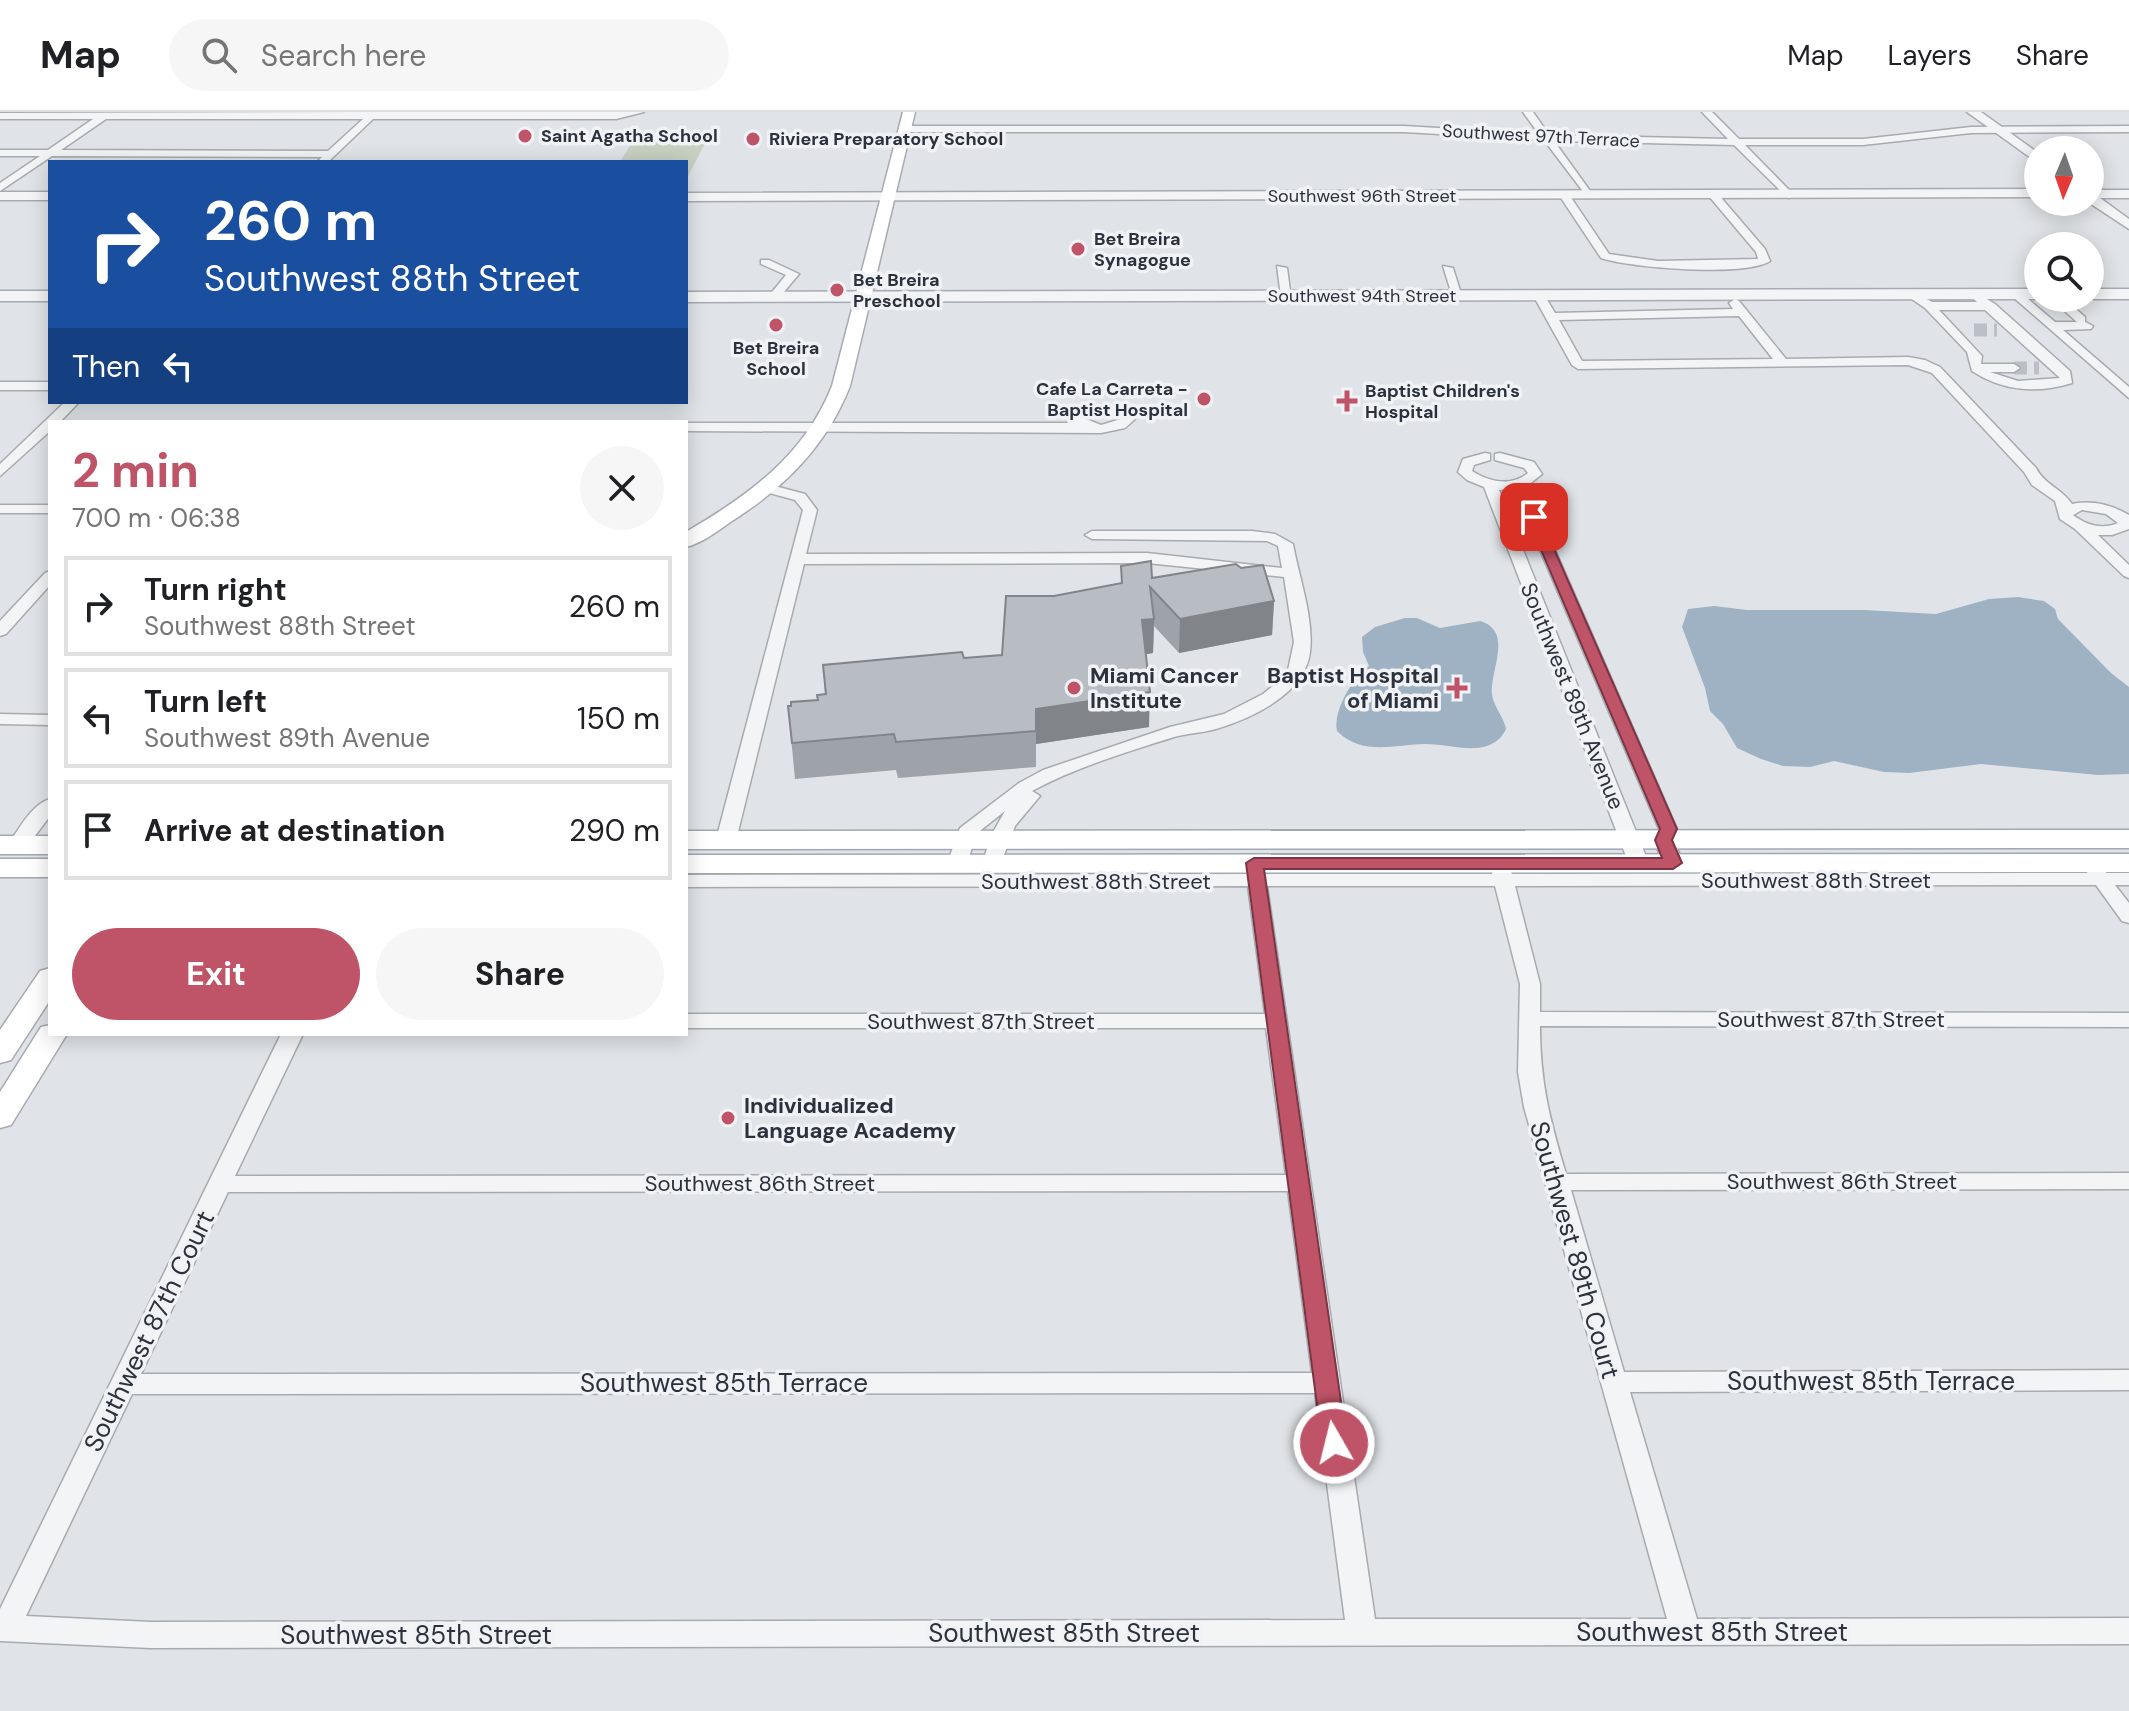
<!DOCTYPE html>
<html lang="en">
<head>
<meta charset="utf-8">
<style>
  :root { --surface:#fff; --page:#f6f6f6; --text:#202124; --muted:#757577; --line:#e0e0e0; --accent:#bf5367 }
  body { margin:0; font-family:"DM Sans",sans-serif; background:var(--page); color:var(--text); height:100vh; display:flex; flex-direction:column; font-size:30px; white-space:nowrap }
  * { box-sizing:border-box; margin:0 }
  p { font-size:26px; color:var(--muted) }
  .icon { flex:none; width:44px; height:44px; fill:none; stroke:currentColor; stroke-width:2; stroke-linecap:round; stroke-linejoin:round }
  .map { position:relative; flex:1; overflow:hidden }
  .panel { position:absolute; left:48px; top:308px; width:640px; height:616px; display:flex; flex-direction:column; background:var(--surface); border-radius:0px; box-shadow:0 4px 20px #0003 }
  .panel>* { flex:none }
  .guide { position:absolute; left:48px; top:48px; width:640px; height:244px; border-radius:0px; box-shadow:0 4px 20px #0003; background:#1a4fa0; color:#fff; overflow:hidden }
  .needle { width:52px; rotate:182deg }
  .fabs { position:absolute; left:2024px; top:24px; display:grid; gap:16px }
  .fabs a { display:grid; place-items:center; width:80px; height:80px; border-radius:50%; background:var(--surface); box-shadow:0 4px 20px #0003; font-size:40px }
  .pin { position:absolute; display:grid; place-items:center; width:68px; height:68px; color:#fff; margin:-34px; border-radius:16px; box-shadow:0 4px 12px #0006 }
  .me { position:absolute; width:88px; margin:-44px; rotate:352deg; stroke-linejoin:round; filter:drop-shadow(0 0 6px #0008) }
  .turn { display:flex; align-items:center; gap:28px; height:168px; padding:0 24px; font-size:36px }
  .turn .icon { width:104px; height:104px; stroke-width:2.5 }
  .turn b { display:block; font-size:56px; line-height:68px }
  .then { display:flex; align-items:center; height:76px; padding:0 24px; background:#0003; gap:16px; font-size:30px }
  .round { display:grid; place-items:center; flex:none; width:84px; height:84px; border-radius:42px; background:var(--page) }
  .headline { display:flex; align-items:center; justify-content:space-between; height:136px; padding:0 24px }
  h1 { font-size:48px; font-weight:700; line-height:60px; color:var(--accent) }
  .button { display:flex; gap:16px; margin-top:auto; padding:16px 24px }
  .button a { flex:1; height:92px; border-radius:48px; background:var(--accent); color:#fff; font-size:32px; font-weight:700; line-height:92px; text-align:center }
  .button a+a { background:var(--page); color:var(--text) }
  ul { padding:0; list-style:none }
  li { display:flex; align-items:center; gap:24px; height:100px; margin:0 16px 12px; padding:0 8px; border:4px solid var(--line); border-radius:0px }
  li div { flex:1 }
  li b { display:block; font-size:30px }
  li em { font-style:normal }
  header { display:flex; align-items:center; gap:48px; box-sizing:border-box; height:112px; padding:0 40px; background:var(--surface); border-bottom:2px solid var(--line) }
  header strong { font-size:38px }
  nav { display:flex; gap:44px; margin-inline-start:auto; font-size:28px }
  .search { width:560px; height:72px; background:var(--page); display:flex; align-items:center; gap:20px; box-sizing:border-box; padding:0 28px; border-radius:44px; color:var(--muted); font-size:30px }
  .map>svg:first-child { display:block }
  .green { fill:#c7d1c2 }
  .water { fill:#9fb2c4 }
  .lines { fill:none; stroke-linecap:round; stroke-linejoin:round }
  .minor-tunnel { stroke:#bcc0c6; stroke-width:13; stroke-dasharray:13 7; stroke-linecap:butt }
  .minor-casing { stroke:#a6abb1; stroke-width:3 }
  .tertiary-casing { stroke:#a6abb1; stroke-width:3 }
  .secondary-casing { stroke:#a6abb1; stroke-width:3 }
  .primary-casing { stroke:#a1a8b2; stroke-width:3 }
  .minor { fill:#f3f4f6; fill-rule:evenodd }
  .tertiary { fill:#f3f4f6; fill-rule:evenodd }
  .secondary { fill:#fff; fill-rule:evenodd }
  .primary { fill:#fff; fill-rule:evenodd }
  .wall { fill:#9ea3a9 }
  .shaded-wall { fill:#818489 }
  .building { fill:#b8bdc4; stroke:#818489; stroke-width:2 }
  .route { fill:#bf5367; stroke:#7c3643; stroke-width:2 }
  .poi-dot { fill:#bf5367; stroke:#f0f2f5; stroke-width:3 }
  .labels { text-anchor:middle; stroke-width:7; stroke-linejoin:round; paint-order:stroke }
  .far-poi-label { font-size:18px; font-weight:bold; fill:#2b323d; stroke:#f0f2f5; text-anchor:start }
  .far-street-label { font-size:18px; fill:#2b323d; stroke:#f0f2f5 }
  .poi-label { font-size:22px; font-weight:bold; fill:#2b323d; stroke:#f0f2f5; text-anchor:start }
  .street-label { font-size:22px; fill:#2b323d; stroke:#f0f2f5 }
  .near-street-label { font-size:26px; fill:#2b323d; stroke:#f0f2f5 }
</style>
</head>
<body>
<header>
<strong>Map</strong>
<div class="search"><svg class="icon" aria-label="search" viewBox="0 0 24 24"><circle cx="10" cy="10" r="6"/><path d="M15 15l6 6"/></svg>Search here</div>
<nav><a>Map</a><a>Layers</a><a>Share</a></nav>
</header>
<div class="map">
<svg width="2129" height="1599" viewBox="0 0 2129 1599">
  <rect width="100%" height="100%" fill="#e0e4e8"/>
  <path class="green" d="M636,24h73l-21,40 -2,-14h-66z"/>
  <g class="water">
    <path d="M2018,485l26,4 11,8 3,10 53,54 18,14v87l-31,1 -117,-11 -72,9 -25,-1 -50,-11 -24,6 -27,-1 -22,-7 -24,-11 -14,-24 -13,-13 -5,-23 -23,-61 6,-18 26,-3 33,4h118l71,4 53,-15z"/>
    <path d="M1405,506h12l23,10 40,-7c34,10 10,49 12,73 1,12 12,23 14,35 -15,31 -53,15 -80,15 -31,0 -63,13 -89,-13 -4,-21 15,-52 32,-65l-6,-14 -1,-15 13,-10z"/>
  </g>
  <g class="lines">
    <g class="minor-tunnel">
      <path d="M1974,218h23"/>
      <path d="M2014,256h25"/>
    </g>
    <defs>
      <g id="minor">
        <path d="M370,0h274l-28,7h-243l-45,43h-11l5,-5 -270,-1 -52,35v-8l40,-27h-40v-6h48l45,-31h-93v-6zM106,7h257l-35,32 -267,-1z"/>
        <path d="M1523,0h10l16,23 179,4 -26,-27h10l27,27h124l108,-12 158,-1v6l-158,1 -108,12h-118l47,48v4l-4,1 -54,-53 -180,-4 39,54 -5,3 -44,-58 -140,-8h-499l-5,-3 5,-3h499l135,8z"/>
        <path d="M1560,81h8l41,61 49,7 100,-2 -2,-7 -48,-57 9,-2 48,56 5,12c-25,16 -139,7 -169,-3l-42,-63z"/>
        <path d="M761,148h8l30,14 -21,25 -10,-2 18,-22 -25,-11z"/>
        <path d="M1277,154l10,2 4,30 -10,-2z"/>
        <path d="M1443,154l10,2 9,29 -10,-2z"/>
        <path d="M1539,180l4,1 12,20 178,-4 -4,-6 6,-4 4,2 47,58 122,-2 17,3 15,7 96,101c8,16 26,21 36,36 20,-4 40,1 57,11v14l-17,6h-14l31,30v13l-5,-2 -49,-47 -15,-10 -5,-18 -23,-16 -8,-13 -92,-99 -24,-8 -330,4 -6,-4 -39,-70zM1739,204l34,43 -191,2 -23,-41zM2082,398l24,4 12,9c-16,7 -32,2 -45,-8z"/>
        <path d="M1975,180l20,12 75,67 2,12c-35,11 -70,8 -100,-12l-5,-19 -42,-44 -19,-13 10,-2 16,9h45l-8,-7zM1939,198h46l75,68 -42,3 -28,-9h24l6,-4 -6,-4h-33l1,-8z"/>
        <path d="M2013,181h8l34,29h22l-27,-24h13l22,19v5l8,4 -2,3 -28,1 66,57v11l-116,-101z"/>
        <rect x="0" y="270" width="50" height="8"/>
        <path d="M65,290h14l-19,20h-10v9l-50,45v-12z"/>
        <path d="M1102,293l26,5 7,9 -10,9 -24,5 -415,-2v-8h389l-4,-4 12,-11zM1102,301l19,6 -20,6 -15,-6z"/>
        <path d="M1485,341l5,1v6l-16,5 -2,6c17,11 39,16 56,2l-4,-5 -29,-8v-6l5,-1 34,9 8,12 -15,12 150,343 -3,11 9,23 -3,4 -7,2 -10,-6 -9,-23 5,-11 -145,-340 -15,1 150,374 -10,6 -10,-6 -145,-377 -17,-7 -9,-8 5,-13z"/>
        <path d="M767,372l38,10 12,16 -11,44 341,-1 135,15 -4,-22 -11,-5 -175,-2 -7,-4 7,-4h160l23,3 18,10c6,34 21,73 17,108 -5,42 -58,66 -94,77 -14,4 -28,4 -42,8 -47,15 -98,30 -142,54l8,5 -25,30 -16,42h-14l-3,-4 10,-30 13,-23 -29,23 -9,30 -10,6 -10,-6 13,-36 59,-45 24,-13 127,-43 54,-13 39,-20 16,-13 9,-11 6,-28 -10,-65 -137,-14 -343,1 -68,276 -3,4h-14l-3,-4 87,-330 -8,-10 -33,-9v-6z"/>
        <rect x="0" y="393" width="50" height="8"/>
        <path d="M50,459v14l-44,49 -6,2v-15l45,-48z"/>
        <path d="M0,602l50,1v10l-50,-1z"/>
        <path d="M50,687v17l-25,33h-14l-3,-4c11,-16 23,-40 42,-46z"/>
        <path d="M1255,751l7,2 3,9h227l2,-8h14l4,8 575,-1 2,-5 7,-2 11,7h22v12h-14l14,18v20l-7,-2 -26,-36 -581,1 25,98v28l589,1v14l-589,-1c0,57 10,94 26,148l563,-1v16l-558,1 53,182 505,-2v20l-499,2 67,227 432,-1v26l-1978,4 -151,-7v-32l281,-575h22l-68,142 1051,-1 -20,-147h-580v-14h579l-17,-128 -562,1v-12l560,-1 2,-9zM1267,774h228l25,98 -2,88 6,35 143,512h-292zM1288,1079l24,182 -1171,1 87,-182zM1315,1281l30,227 -1194,2 -125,-6 106,-222z"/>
      </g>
      <g id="tertiary">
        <path d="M1967,0h14l57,41v10z"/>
        <path d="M2038,77v8l-1352,4v-8z"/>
        <path d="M2090,78h39v8h-29l29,21v10l-41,-27z"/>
        <rect x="0" y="80" width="50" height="8"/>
        <path d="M2038,177v10l-1352,3v-10z"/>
        <rect x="2090" y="177" width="39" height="10"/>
        <rect x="0" y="179" width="50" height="10"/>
      </g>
      <g id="secondary">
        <path d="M903,0h12l-65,274c-24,61 -66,102 -121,137 -13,9 -27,20 -43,24v-15c63,-37 118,-76 146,-146z"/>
        <path d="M50,856v32l-39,60 -11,3v-33l40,-59z"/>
        <path d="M50,913v9h17l-56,91 -11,3v-36l41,-65z"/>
      </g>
      <g id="primary">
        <path d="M2129,718v18l-1443,1v-18z"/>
        <rect x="0" y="724" width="50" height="18"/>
        <path d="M2129,742v18l-1443,1v-18z"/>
        <rect x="0" y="747" width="50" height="18"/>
      </g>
    </defs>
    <use href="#minor" class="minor-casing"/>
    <use href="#tertiary" class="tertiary-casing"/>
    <use href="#secondary" class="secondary-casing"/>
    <use href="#primary" class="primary-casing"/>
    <use href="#minor" class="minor"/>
    <use href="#tertiary" class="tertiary"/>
    <use href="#secondary" class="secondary"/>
    <use href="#primary" class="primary"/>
  </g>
  <path class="wall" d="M1121,454l31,12 122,23 -2,34 -93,18 -25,-27 -1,27 -7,1 3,73 -113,17v23l-138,11 -2,-8 -101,9 -7,-73 29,-6 8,-6 -2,-29 141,-7 38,-3 52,-59 67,-13z"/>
  <g class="shaded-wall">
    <path d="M1274,489l-2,34 -93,18 1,-34z"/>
    <path d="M1154,507l-1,34 -12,2 1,-35z"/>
    <path d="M1150,580l-1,35 -113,17v23v-58z"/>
  </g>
  <path class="building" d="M1151,449l1,17 84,-14 5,4 22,-3 11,36 -94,18 -30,-32 4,32 -12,1 8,72 -114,17v22l-140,11 -2,-8 -102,9 -4,-37h3v-4l27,-2 -1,-5 9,-1 -3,-29 139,-13 2,6 38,-3 4,-59h48l68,-13 -1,-17z"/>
  <path class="route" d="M1534,401l6,4 137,312 -5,11 10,23 -9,6h-409l83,574 -4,7 -9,3 -8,-3 -4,-7 -76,-580 8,-5h408l-7,-18 5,-11 -133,-312z"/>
  <g class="poi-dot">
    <circle cx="525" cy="24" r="8"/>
    <circle cx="753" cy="27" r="8"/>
    <circle cx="1078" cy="137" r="8"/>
    <circle cx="837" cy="178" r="8"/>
    <circle cx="776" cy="213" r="8"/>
    <circle cx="1204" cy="287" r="8"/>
    <path d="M1343 277h8v8h8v8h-8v8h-8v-8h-8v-8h8z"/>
    <circle cx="1074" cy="576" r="8"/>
    <path d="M1453 564h8v8h8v8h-8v8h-8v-8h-8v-8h8z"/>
    <circle cx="728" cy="1006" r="8"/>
  </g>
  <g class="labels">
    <g class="far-poi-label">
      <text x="541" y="30">Saint Agatha School</text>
      <text x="769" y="33">Riviera Preparatory School</text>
      <text x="1094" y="133">Bet Breira<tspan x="1094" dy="21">Synagogue</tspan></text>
      <text x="853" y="174">Bet Breira<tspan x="853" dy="21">Preschool</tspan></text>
      <text x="776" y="242" text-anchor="middle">Bet Breira<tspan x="776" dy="21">School</tspan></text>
      <text x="1188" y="283" text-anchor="end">Cafe La Carreta -<tspan x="1188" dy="21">Baptist Hospital</tspan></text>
      <text x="1365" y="285">Baptist Children's<tspan x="1365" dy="21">Hospital</tspan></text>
    </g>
    <g class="far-street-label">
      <text transform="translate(1541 24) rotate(3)" y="6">Southwest 97th Terrace</text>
      <text x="1362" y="90">Southwest 96th Street</text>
      <text x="1362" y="190">Southwest 94th Street</text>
    </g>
    <g class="poi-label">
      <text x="1090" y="571">Miami Cancer<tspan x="1090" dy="25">Institute</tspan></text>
      <text x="1439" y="571" text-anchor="end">Baptist Hospital<tspan x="1439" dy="25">of Miami</tspan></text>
      <text x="744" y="1001">Individualized<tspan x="744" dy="25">Language Academy</tspan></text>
    </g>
    <g class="street-label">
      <text transform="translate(1573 584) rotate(68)" y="8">Southwest 89th Avenue</text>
      <text x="1816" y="776">Southwest 88th Street</text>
      <text x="1096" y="777">Southwest 88th Street</text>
      <text x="1831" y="915">Southwest 87th Street</text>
      <text x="981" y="917">Southwest 87th Street</text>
      <text x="1842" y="1077">Southwest 86th Street</text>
      <text x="760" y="1079">Southwest 86th Street</text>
    </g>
    <g class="near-street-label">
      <text transform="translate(1575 1138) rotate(74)" y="9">Southwest 89th Court</text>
      <text transform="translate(149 1219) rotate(-64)" y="9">Southwest 87th Court</text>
      <text x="1871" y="1278">Southwest 85th Terrace</text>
      <text x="724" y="1280">Southwest 85th Terrace</text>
      <text x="1712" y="1529">Southwest 85th Street</text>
      <text x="1064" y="1530">Southwest 85th Street</text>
      <text x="416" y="1532">Southwest 85th Street</text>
    </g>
  </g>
</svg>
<div class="fabs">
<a><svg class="needle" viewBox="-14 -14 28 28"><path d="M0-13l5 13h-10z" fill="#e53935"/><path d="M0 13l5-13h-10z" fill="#757577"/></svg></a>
<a><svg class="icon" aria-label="search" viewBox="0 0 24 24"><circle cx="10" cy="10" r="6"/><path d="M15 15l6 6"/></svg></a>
</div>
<div class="pin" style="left:1534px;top:405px;background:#d93025"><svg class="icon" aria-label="arrive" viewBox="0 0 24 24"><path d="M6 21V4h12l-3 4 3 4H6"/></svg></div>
<svg class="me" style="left:1334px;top:1331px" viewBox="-20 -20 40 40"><circle r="17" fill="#bf5367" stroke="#fff" stroke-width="3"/><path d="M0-11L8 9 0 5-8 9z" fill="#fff"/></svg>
<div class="guide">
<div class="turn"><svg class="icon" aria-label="right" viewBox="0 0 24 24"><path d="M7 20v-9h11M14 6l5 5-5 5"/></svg><div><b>260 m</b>Southwest 88th Street</div></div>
<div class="then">Then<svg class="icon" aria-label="left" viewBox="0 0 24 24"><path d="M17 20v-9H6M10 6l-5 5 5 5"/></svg></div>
</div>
<section class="panel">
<div class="headline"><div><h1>2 min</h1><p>700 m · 06:38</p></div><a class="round"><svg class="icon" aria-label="close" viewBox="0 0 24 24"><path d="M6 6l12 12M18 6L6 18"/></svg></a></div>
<ul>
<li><svg class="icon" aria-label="right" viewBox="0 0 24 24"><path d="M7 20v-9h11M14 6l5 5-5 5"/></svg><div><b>Turn right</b><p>Southwest 88th Street</p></div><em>260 m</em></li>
<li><svg class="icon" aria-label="left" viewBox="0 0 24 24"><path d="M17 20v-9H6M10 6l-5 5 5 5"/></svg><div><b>Turn left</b><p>Southwest 89th Avenue</p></div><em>150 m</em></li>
<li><svg class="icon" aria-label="arrive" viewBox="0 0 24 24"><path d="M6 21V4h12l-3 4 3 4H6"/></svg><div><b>Arrive at destination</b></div><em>290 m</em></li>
</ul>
<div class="button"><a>Exit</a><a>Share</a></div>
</section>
</div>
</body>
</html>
